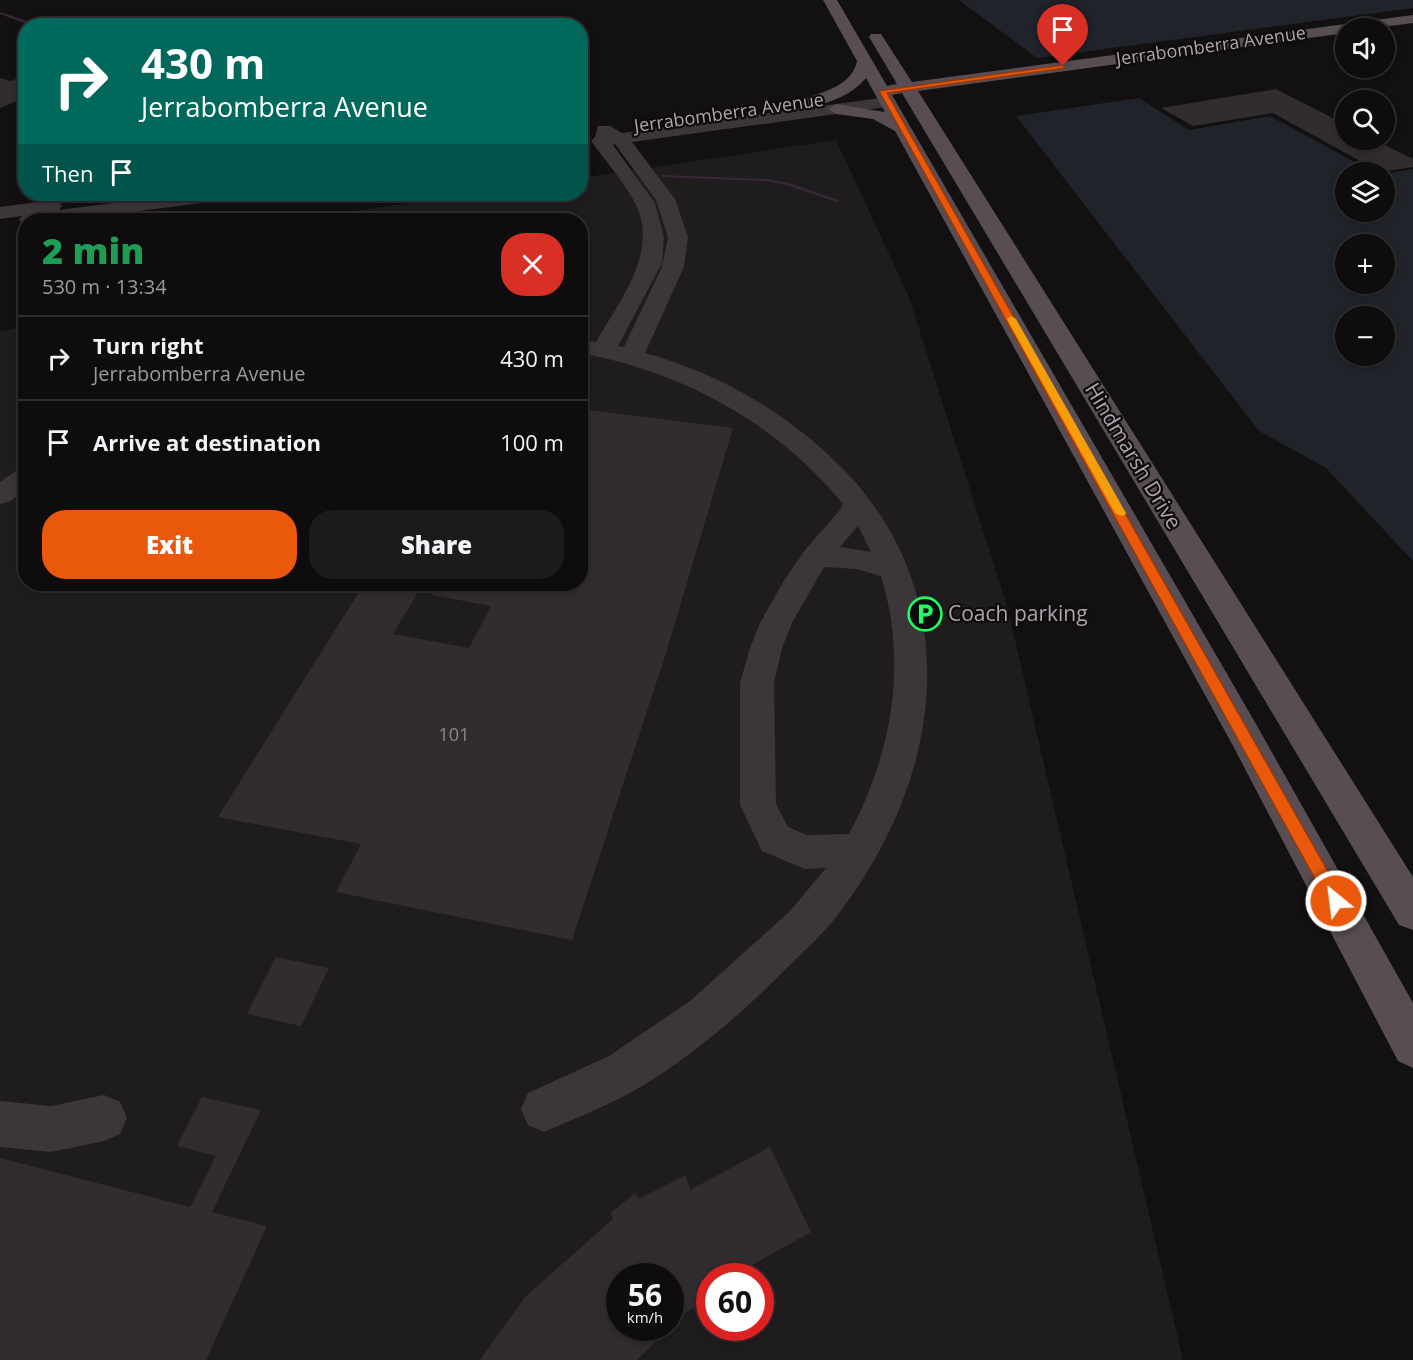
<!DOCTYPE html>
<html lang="en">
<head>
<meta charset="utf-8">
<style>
  :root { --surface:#0e0c0d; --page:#1c1a1b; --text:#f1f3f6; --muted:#9b9b9d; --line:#2e2c2e; --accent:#ea580c }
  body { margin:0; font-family:"Open Sans",sans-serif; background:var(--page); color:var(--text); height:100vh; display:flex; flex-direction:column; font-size:22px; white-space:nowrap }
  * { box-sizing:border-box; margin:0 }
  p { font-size:20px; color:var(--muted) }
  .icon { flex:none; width:33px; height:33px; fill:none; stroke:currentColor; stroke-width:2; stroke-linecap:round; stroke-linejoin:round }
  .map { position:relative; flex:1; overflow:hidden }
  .sheet { position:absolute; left:18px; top:213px; width:570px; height:378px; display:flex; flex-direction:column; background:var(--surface); border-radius:24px; box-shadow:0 3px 9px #0003,0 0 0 2px var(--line) }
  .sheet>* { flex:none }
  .guide { position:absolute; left:18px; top:18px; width:570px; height:183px; border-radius:24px; box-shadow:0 3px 9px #0003,0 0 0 2px var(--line); background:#00695c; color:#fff; overflow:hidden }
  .buttons { position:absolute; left:1335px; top:18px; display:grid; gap:12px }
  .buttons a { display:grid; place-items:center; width:60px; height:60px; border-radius:50%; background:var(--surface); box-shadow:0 3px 9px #0003,0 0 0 2px var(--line); font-size:30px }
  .speed { position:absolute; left:606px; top:1263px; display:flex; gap:12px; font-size:30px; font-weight:700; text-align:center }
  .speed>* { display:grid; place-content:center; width:78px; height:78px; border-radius:50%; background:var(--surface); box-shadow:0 3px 9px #0003,0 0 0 2px var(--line); line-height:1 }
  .speed small { font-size:15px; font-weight:400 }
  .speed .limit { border:9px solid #d22; background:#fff; color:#111 }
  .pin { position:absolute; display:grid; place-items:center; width:51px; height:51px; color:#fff; margin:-62px -26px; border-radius:50% 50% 50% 0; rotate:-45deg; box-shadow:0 0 6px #0007 }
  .pin .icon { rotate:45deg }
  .me { position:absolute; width:66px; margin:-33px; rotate:331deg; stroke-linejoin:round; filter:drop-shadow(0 0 4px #0008) }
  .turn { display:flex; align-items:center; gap:21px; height:126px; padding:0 24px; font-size:27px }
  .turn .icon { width:78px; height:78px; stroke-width:2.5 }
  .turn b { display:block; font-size:42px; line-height:51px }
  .then { display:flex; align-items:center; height:57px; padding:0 24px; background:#0003; gap:12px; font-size:22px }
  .round { display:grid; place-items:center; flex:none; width:63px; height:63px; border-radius:24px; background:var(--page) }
  .head { display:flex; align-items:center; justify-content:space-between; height:102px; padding:0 24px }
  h1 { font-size:36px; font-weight:800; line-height:45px; color:#1e9e55 }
  .button { display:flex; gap:12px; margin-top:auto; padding:12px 24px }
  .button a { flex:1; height:69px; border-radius:24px; background:var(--accent); color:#fff; font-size:24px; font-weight:800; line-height:69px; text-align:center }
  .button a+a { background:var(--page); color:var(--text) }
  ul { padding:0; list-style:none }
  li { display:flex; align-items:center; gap:18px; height:84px; padding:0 24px; border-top:2px solid var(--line) }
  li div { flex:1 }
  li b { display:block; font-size:22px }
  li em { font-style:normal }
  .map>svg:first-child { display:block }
  .built { fill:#1f1c1d; fill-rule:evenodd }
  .green { fill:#20232a; fill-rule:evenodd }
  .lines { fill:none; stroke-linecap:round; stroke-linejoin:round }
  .stream { fill:#382837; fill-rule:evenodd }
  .building { fill:#312d2f }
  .minor { fill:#3c353a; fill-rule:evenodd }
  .major { fill:#574d53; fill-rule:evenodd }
  .route { fill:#ea580c; stroke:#983908; stroke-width:1.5 }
  .slow { fill:#f59e0b }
  .labels { text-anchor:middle; stroke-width:4.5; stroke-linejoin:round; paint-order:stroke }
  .far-street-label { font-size:18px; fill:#b4a1ae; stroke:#0d0c0c }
  .number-label { font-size:18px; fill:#93848e }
  .street-label { font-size:21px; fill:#b4a1ae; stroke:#0d0c0c }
  .poi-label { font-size:21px; fill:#b4a1ae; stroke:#0d0c0c; text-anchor:start }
</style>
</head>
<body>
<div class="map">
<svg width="1413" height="1360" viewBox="0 0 1413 1360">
  <rect width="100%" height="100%" fill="#121011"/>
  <path class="built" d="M836,140l73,157 98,309 176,754h-1183v-1029l25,-5 1,258h554v-364h-289l183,-26h106l1,-16zM620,1276h50v52h-50zM710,1276h50v52h-50z"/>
  <g class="green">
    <path d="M959,0h454v8l-376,50z"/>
    <path d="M1139,98l50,32 81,-14 103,56h-27v40h38l1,-38 28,-5v392l-87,-93 -67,-37 -243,-315zM1346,244h38v40h-38zM1346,316h38v40h-38z"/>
  </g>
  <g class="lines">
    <g class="stream">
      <path d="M0,12l39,13v1h-6l-33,-12z"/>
      <path d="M661,175l106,4 22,4 52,18 -4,1 -51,-17 -19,-4 -104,-4 -2,-1z"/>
      <path d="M580,186l4,1v2h-4z"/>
    </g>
  </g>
  <g class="building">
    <path d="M26,74v23l-26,11v-30l11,3z"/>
    <path d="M1276,89l70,36v15h29l38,19v8l-33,5 -107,-59 -80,13 -32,-18z"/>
    <path d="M580,409l153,19 -67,225 -94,287 -236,-48 25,-48 -143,-27 146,-233h59l-30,50 76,14 22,-42 -59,-11 1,-11h147z"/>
    <path d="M276,957l53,11 -28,58 -54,-12z"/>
    <path d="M202,1097l59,13 -49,102 55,14 -61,134h-206v-202l190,49 26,-51 -39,-10z"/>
    <path d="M770,1147l41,85 -79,44h-22v24l-40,20v-44h-50v52h50l-33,32h-157l46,-64 87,-77 -2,-6 24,-20 4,6 47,-24 4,15z"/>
  </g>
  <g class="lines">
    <g class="minor">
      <path d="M888,97l8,5 -2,4 -262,36 43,57 13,38 -4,30 -39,86c79,21 158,69 212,131 111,131 80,302 -20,432 -15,19 -33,35 -49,51 -46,46 -94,88 -149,121 -30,17 -63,30 -95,44l-16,-7 -7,-16 7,-16 81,-37 81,-55 100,-90 36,-43 -21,1 -43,-18 -22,-46v-122l10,-35 10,-25 23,-41 22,-32 35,-40 3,-6c-66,-81 -160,-132 -263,-151v-14l16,3c24,-42 65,-92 38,-141 -12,-21 -29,-41 -43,-60l4,-4 3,-11h12l12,7zM615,144l41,56 12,37 -6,30 -38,80 -6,-1 44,-83 2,-26 -9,-34 -42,-58zM858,526l13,26 -31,-5zM824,567l32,2 25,7c27,88 11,177 -32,258l-42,1 -19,-8 -12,-23 -2,-121 8,-35 10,-25z"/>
      <path d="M184,194h50l-3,4 -7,2 -154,20h-44v5l-7,-5 3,-4 -22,3v-12l52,-7 7,2 3,4 -3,4z"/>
      <path d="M26,468v22l-16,11 -10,3v-22l16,-11z"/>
      <path d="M104,1095l16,7 7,16 -7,16 -16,7 -53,11 -51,-5v-46l51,5z"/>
    </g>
    <path class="major" d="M823,0h14l50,86 10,-2 -28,-47 2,-3h10l31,48 501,-67v8l-38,5h-29v5l-428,58 495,786v53l-14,-5 -497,-832 -10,2 364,629 157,279v65l-15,-7 -166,-317 -337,-613 -22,-12 -37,-5 -8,-5 8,-5 49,8 -19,-34c-13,16 -34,24 -54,29l-8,-5 2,-4c20,-7 46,-13 51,-37z"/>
  </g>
  <path class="route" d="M1063,65l2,3 -178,25 455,803 2,5 -2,5 -6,2 -6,-2 -451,-815z"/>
  <path class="slow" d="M1011,316l5,3 110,194 -1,2 -4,1 -6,-3 -108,-194z"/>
  <defs>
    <symbol id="parking-ring" viewBox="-11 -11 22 22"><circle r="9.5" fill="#0d0c0c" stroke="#1cff5f" stroke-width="1.5"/><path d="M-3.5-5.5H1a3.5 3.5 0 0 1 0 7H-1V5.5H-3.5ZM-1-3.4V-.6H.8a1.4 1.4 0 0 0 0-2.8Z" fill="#1cff5f"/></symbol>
  </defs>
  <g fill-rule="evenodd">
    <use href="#parking-ring" x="906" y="595" width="38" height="38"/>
  </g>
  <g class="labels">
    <g class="far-street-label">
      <text transform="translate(1211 46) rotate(-8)" y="6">Jerrabomberra Avenue</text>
      <text transform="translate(729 113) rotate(-8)" y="6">Jerrabomberra Avenue</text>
    </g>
    <g class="number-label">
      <text x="454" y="741">101</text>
    </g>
    <g class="street-label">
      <text transform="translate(1133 456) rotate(59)" y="7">Hindmarsh Drive</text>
    </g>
    <g class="poi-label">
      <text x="948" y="621">Coach parking</text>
    </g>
  </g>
</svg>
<div class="buttons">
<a><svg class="icon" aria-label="sound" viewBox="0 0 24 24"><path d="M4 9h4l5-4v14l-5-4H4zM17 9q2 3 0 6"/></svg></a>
<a><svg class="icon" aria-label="search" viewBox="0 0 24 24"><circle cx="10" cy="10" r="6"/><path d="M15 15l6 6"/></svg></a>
<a><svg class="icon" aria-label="layers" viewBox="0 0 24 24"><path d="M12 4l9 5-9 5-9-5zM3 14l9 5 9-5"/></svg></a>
<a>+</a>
<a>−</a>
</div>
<div class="speed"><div>56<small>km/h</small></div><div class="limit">60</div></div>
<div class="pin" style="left:1063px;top:66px;background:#d93025"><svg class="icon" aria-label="arrive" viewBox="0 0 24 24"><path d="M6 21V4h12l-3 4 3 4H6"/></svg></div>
<svg class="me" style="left:1336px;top:901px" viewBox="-20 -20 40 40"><circle r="17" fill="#ea580c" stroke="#fff" stroke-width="3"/><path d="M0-11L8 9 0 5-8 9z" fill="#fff"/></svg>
<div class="guide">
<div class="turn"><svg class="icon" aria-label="right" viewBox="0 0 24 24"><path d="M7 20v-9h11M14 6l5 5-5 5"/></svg><div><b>430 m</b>Jerrabomberra Avenue</div></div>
<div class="then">Then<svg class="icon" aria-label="arrive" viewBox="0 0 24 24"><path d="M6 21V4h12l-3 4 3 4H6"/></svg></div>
</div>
<section class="sheet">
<div class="head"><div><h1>2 min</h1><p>530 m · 13:34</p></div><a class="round" style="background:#d93025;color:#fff"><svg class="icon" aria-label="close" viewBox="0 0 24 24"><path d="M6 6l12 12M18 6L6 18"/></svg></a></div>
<ul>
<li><svg class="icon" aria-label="right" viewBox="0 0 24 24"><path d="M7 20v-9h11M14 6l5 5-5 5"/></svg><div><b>Turn right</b><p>Jerrabomberra Avenue</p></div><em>430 m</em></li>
<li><svg class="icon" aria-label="arrive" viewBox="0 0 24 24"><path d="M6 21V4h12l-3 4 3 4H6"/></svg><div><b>Arrive at destination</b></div><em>100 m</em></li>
</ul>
<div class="button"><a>Exit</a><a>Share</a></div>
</section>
</div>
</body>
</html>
